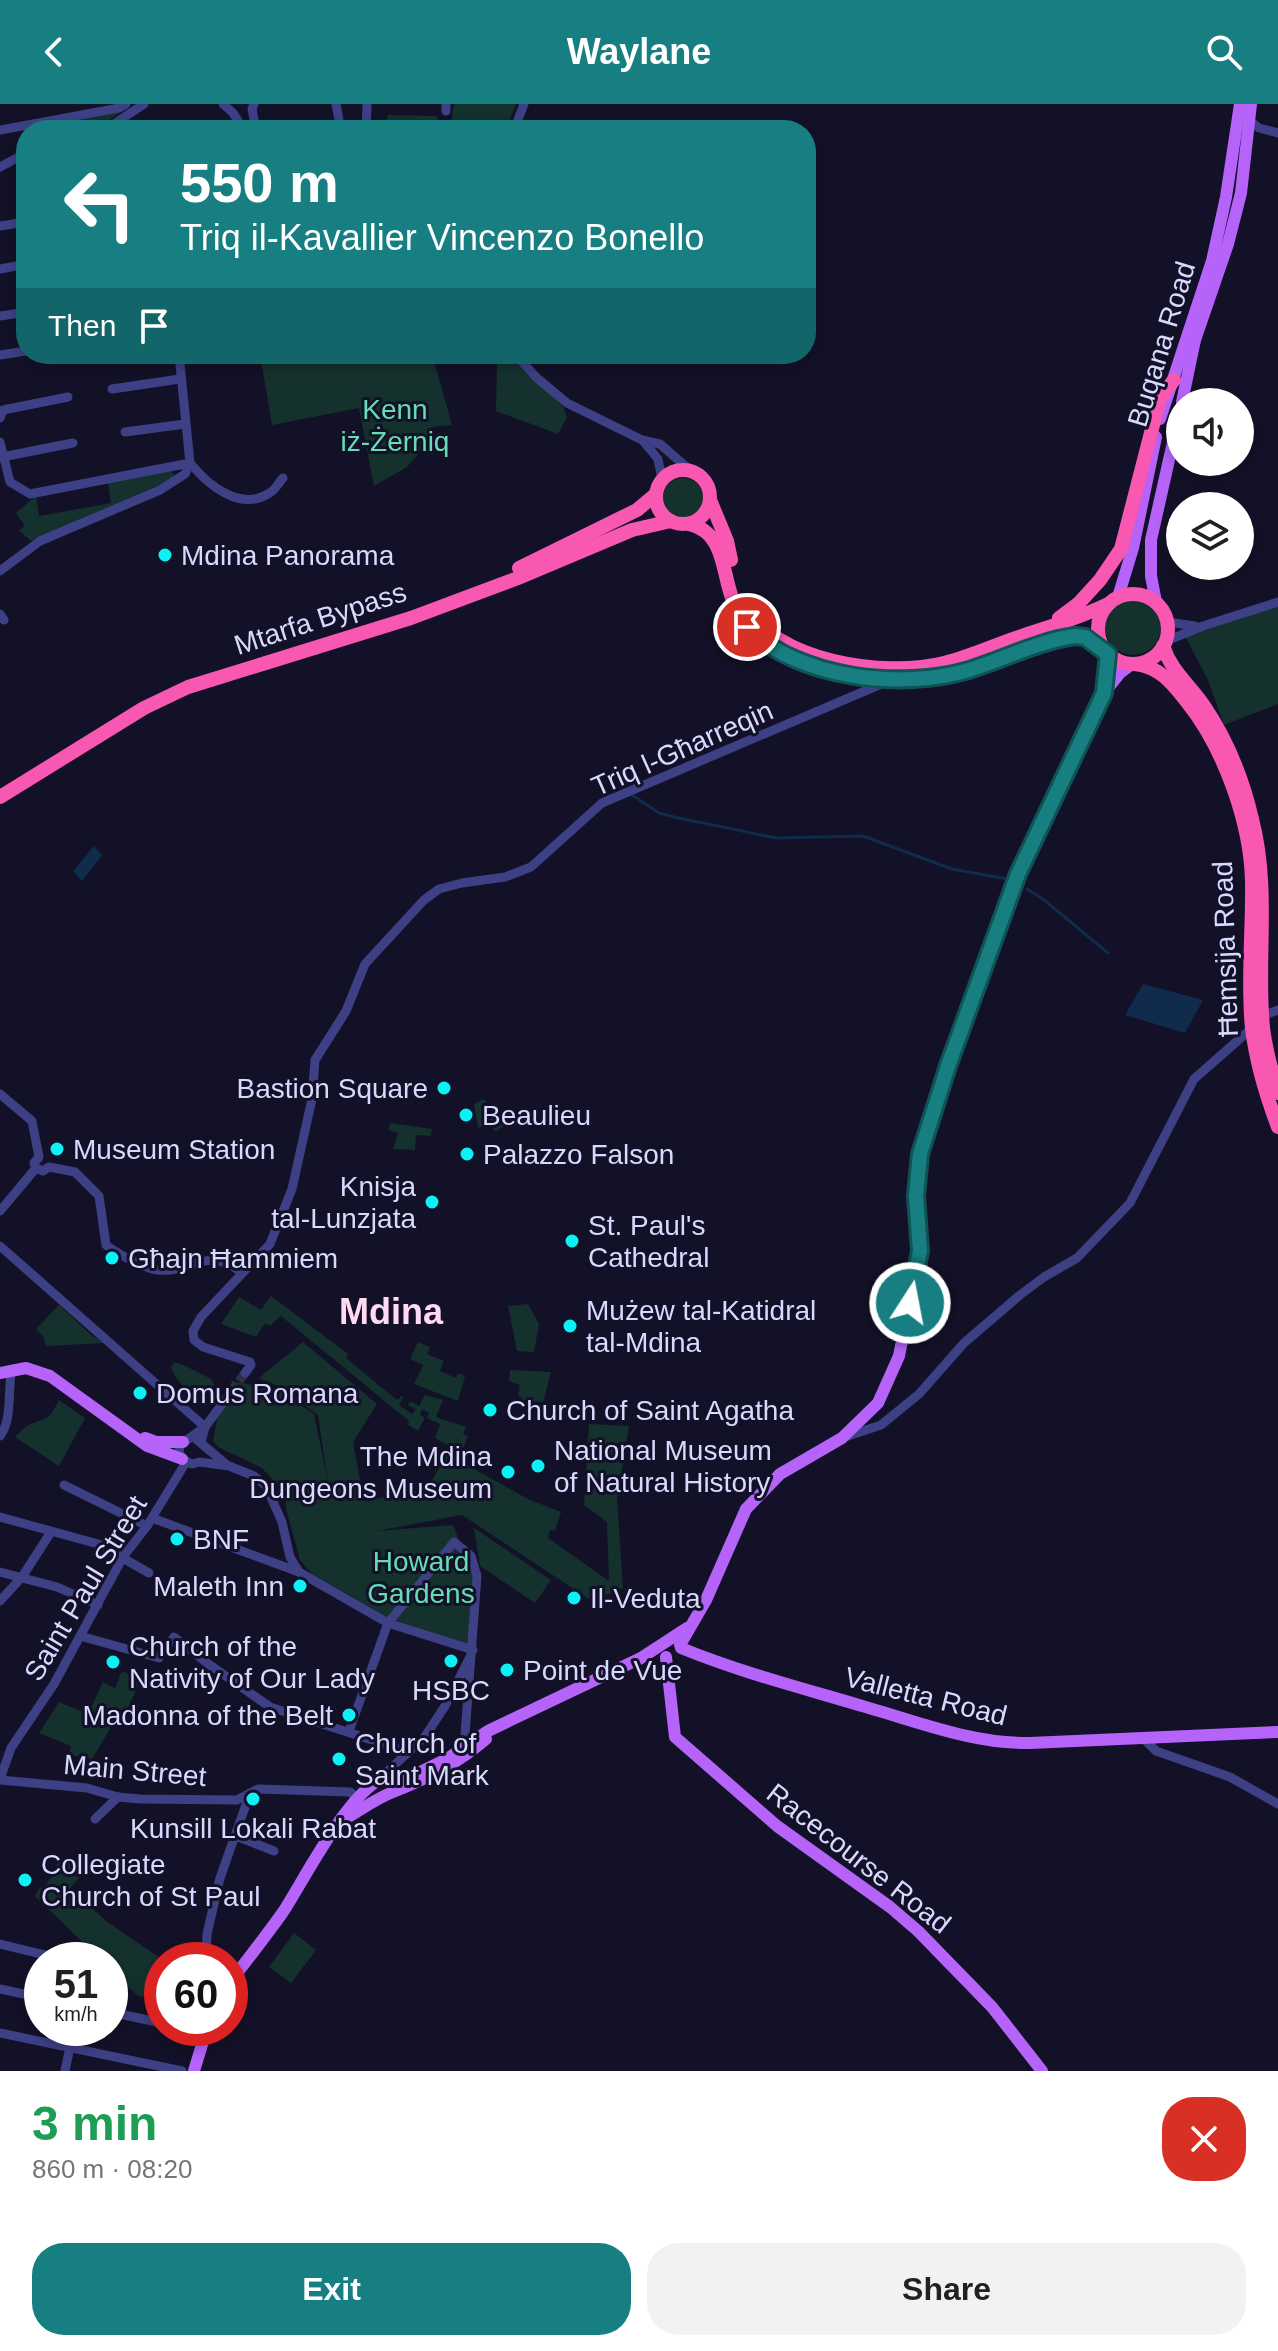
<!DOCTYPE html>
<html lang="en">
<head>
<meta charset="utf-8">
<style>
  :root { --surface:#fff; --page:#f2f2f2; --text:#202124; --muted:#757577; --accent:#177f82 }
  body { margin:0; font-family:Helvetica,sans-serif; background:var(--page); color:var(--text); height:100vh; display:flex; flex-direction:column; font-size:30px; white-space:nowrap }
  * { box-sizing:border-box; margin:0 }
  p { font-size:26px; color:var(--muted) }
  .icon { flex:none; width:44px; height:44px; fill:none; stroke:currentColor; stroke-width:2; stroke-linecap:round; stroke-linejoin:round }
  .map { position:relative; height:1967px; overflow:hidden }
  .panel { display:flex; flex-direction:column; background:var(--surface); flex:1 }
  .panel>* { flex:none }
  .banner { position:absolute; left:16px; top:16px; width:800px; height:244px; border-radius:32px; box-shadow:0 4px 12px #0003; background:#177f82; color:#fff; overflow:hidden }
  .tools { position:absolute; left:1166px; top:284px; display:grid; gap:16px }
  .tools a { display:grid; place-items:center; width:88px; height:88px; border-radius:50%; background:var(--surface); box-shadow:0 4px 12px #0003; font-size:40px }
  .speed { position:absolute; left:24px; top:1838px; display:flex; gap:16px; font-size:40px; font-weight:700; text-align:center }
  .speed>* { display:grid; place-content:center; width:104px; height:104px; border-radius:50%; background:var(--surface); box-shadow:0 4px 12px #0003; line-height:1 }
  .speed small { font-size:20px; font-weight:400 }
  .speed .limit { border:12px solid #d22; background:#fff; color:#111 }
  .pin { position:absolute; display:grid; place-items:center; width:68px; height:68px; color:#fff; margin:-34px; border:4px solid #fff; border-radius:50%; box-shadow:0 2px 8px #0007 }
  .me { position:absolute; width:88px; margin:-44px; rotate:11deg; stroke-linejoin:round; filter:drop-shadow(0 0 6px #0008) }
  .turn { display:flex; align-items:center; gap:28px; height:168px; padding:0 32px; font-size:36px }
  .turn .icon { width:104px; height:104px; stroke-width:2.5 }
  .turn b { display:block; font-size:56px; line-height:68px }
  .then { display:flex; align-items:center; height:76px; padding:0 32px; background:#0003; gap:16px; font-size:30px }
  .round { display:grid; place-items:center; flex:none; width:84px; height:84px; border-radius:32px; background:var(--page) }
  .headline { display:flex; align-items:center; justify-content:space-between; height:136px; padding:0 32px }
  h1 { font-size:48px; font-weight:700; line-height:60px; color:#1e9e55 }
  .button { display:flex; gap:16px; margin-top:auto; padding:16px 32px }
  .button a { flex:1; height:92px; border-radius:32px; background:var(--accent); color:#fff; font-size:32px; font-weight:700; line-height:92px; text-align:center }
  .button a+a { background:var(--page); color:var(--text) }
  header { display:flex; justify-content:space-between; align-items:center; height:104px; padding:0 32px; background:var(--accent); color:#fff; font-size:36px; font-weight:700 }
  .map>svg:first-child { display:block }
  .green { fill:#14312d }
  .water { fill:#102b4b }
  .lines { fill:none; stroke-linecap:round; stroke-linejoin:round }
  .stream { stroke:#102b4b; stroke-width:3 }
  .minor-tunnel { stroke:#312f47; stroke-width:9; stroke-dasharray:9 4.5; stroke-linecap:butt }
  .minor { stroke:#3d4084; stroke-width:9 }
  .major { stroke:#b563f9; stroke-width:12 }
  .highway { stroke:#f958b2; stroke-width:14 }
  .route-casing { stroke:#0f5354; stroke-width:20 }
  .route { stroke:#177f82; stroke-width:14 }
  .poi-dot { fill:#0cf1f6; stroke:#131127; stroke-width:3 }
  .labels { text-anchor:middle; stroke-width:6; stroke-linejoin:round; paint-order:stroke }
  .street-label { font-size:28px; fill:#d9d8fe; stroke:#131127 }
  .park-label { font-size:28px; fill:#66dcb5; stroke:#131127 }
  .poi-label { font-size:28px; fill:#d9d8fe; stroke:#131127; text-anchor:start }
  .district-label { font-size:36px; font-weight:bold; fill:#fedaf3; stroke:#131127 }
</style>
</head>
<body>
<header><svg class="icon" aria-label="back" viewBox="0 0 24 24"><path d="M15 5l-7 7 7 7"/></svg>Waylane<svg class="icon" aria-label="search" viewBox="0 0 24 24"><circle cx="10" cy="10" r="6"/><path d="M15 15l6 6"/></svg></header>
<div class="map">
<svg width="1278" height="1967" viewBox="0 0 1278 1967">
  <rect width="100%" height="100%" fill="#131127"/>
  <g class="green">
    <path d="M454,0h62l-10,26h-56z"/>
    <path d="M121,8l-27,18h-20l-2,-8z"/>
    <path d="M388,11l49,1 1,14h-53z"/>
    <path d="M260,250h172l20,71 -21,2 -2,14 -22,26 -33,19 -15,-78 -87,17z"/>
    <path d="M468,250h43l52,53 4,10 -9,17 -62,-23 1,-47z"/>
    <path d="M171,366l4,8 -144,63 -12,-11 6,-4 -9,-13 20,-17 3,20 72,-13 -3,-20z"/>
    <circle cx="683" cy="394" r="20"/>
    <circle cx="1133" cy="523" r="28"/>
    <path d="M1278,502v98l-54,21 -16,-45 -23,-44z"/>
    <path d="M483,995l24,24 -11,9 -5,-7 -13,3 -4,-24z"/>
    <path d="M390,1019l42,6 -1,7 -15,-1 -1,15 -22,-1 5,-16 -10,-3z"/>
    <path d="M271,1192l77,58 -2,4 46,38 6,4 3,-4 2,1 -4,8 13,9 4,-4 -8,-5 2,-4 9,5 6,-11 18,5 -7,17 30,10 -3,7 5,2 -7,17 -26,-15 5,-14 -13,-6 2,-5 -7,-4 -2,6 5,3 -7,13 -10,-6 1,-4 -128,-105 -11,10 -5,-3 -9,14 -35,-13 18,-27 22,13z"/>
    <path d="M528,1200l11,20 -5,28 -17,-1 -9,-45z"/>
    <path d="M59,1201l32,30 13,8 -58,3 -3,-10 -7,-7z"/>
    <path d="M303,1238l74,62 -24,38 11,59 63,-12 20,-35 81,45 33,13 -6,19 -5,-1 -2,8 61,43 -2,-59 -23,-17 5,-81 40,2 -12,73 6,89 -31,13 -130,-86 -85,16 76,-6 20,51 -2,71 -84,-30 -76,-44 -11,-13 -14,-51 -1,-13 -6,-9 -17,-19 -44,-21 -5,-6 4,-22 16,-26 -4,-3 3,-9 46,9 36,24 14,68 -10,-67 -40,-29 -19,-8z"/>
    <path d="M418,1238l12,5 -3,7 17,7 -4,10 16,7 2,-5 7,3 -7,25 -44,-17 9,-19 -13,-6z"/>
    <path d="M174,1259h5l32,16 3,6 -3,7 -8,6c-12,-1 -29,-19 -32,-31z"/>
    <path d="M510,1266l41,2 -8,31 -7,-2 -2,9 -15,-4 3,-9 -4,-2 2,-10 -11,-4z"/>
    <path d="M59,1296l26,18 -26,48 -44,-29c4,-4 10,-11 16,-13 20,-8 17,-3 28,-24z"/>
    <path d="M474,1424l77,52 -16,23 -55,-37z"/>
    <path d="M122,1567l19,8 -22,49 -6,-4 -21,35 -23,-4 2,-9 -32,-13 20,-31 29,12 15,-32 12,6z"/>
    <path d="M67,1751l18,16 -15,17 36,33 57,39 -1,41 -24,-5 -28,-27v-9h-9l-66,-64 5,-9 3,2 14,-21 -2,-2z"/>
    <path d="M294,1829l22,17 -25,33 -22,-16z"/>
  </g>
  <g class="water">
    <path d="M94,742l8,9 -20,26 -9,-10z"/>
    <path d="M1143,880l60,16 -18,33 -60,-18z"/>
  </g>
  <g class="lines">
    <g class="stream">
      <path d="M632,691l27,18 19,5 98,20 87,-2 89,33 55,10"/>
      <path d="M1027,785l16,10 65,54"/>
    </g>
    <path class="minor-tunnel" d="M231,1288l14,-19"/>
    <g class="minor">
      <path d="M223,0l10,9 11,17"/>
      <path d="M254,0l-2,5 4,21"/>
      <path d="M336,0l5,26"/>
      <path d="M446,7v-7"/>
      <path d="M1250,17l9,7 19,5"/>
      <path d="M0,26l119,-22 7,-4"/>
      <path d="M105,26l39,-26"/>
      <path d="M366,26l1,-26"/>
      <path d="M514,26l10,-26"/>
      <path d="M0,63l26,-14"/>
      <path d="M0,122l26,-4"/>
      <path d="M0,165l26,-5"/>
      <path d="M0,212l26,-4"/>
      <path d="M179,250l11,109"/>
      <path d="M515,250l22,24 30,25 75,37 18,4 31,27"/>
      <path d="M0,251l26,-4"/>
      <path d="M112,285l68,-10"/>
      <path d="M0,314l3,-8 65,-13"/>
      <path d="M125,328l60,-8"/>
      <path d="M0,338l10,40 20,12 160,-31"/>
      <path d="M644,338l14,17 4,20"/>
      <path d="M2,353l71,-14"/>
      <path d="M190,359c18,22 51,50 81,29 4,-2 8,-10 12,-14"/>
      <path d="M0,467l40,-30 120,-51 25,-16 5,-11"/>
      <path d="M0,510l4,6"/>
      <path d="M1167,518l28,4"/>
      <path d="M1166,537l37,-15 75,-24"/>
      <path d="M1262,912l16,-6"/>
      <path d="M0,990l32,27 7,36 -5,6 2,5 -36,43"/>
      <path d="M36,1064l7,3 6,-4 26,5 24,24 7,49c10,8 38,23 51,25 34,4 50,-26 85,3"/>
      <path d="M0,1142l205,181"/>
      <path d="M245,1269l6,-8 -1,-3 -47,-15 -9,-7 -1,-9 8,-14 69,-73 22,-55 20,-90 3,-39 31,-49 19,-47 59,-64 15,-11 23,-6 43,-6 26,-10 71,-64 284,-121"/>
      <path d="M205,1323l-25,18 -1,7 3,7 10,5 7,-2 30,4 25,10 12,10 16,36 8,35 9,15 89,51 85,27"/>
      <path d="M0,1332c13,-17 7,-46 12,-67"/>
      <path d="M845,1333l36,-12 38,-31 45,-51 56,-48 24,-18 33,-19 53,-55 64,-124 58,-51"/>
      <path d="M196,1335l31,26"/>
      <path d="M201,1338l4,-15 26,-35"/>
      <path d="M64,1381l83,41"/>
      <path d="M0,1413l98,27 51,29"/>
      <path d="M152,1414l147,54"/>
      <path d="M0,1468l57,15 41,18"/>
      <path d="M0,1497l22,-24 29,-45"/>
      <path d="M80,1532l79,22 15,-21 33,26 63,44 139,45"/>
      <path d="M349,1627l39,-108 66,-81 17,14 6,20 -12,158 4,9"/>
      <path d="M1143,1634l13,13 74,26 48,27"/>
      <path d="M380,1674l44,-40 21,-32 25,-49"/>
      <path d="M0,1675l11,-31 43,-64 69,-127 24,-31 39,-64"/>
      <path d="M0,1676l87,8 31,9 22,2 97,1 21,-11 92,3 7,6"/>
      <path d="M95,1715l23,-22"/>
      <path d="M236,1732l38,15"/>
      <path d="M0,1840l66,16"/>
      <path d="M206,1856l1,-26 13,-56 29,-82"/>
      <path d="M0,1885l42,9"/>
      <path d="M110,1908l52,11"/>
      <path d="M186,1924l20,4"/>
      <path d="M0,1929l182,38"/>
      <path d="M65,1967l9,-43"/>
    </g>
    <g class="major">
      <path d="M1182,298l13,-62 33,-96 13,-51 10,-89"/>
      <path d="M1160,315l52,-158 14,-64 14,-93"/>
      <path d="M1118,493l15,-49 23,-111"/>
      <path d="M1156,498l-5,-26v-36l29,-129"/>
      <path d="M1105,586l3,-36"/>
      <path d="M0,1269l26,-5 24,8 97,70 35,13"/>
      <path d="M145,1334l11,4h27"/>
      <path d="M680,1541l26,-45 40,-91 34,-35 62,-36 36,-35 21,-47 21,-105 -4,-55 4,-42 28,-88 70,-192 86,-181 16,-20 12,-9"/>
      <path d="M681,1544c61,25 125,41 188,60 52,15 106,36 161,35l248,-11"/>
      <path d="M666,1553l9,80 102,89 113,81 28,24 74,76 50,64"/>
      <path d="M394,1678l10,-2 43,-21 41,-28 153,-73 46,-30"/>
      <path d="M343,1716c16,-9 32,-21 50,-28 35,-14 64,-28 93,-53"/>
      <path d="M230,1878c18,-23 36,-46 53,-70 20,-30 70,-130 105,-135l6,5"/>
      <path d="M194,1967l13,-43"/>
    </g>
    <g class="highway">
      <circle cx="683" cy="393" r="27"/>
      <path d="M710,396l17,41 4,19"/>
      <path d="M689,420c38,9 32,50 45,79 28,68 141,85 206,74 41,-7 82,-26 122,-39 20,-3 29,3 45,14"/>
      <path d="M519,464l118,-58 18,-15"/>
      <circle cx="1133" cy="525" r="35"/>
      <path d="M744,499c29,59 141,75 200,60 25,-6 51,-18 75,-26 29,-10 60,-19 87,-32"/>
      <path d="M1059,514l20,-15 21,-23 21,-31 39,-151 14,-18"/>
      <path d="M1163,542c8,25 27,39 41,60 23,34 39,74 48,113 17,65 6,130 10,196 1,26 9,53 16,78"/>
      <path d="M1135,560c25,3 37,19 52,38 37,46 64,121 65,180 1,48 -5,97 0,146 4,34 14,67 26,99"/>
      <path d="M0,693l144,-89 44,-21 223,-69 107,-40 114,-48 39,-9"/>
    </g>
  </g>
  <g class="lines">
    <defs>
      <path id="route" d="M747,523c50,52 155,63 222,43 35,-11 70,-29 106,-34l10,1 23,17 -4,39 -86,181 -70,192 -28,88 -4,42 4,55 -10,52"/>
    </defs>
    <use href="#route" class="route-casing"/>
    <use href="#route" class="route"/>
  </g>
  <g class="poi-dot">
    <circle cx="165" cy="451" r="8"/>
    <circle cx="444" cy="984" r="8"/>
    <circle cx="466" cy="1011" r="8"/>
    <circle cx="57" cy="1045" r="8"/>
    <circle cx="467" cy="1050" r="8"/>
    <circle cx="432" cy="1098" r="8"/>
    <circle cx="572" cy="1137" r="8"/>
    <circle cx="112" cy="1154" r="8"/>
    <circle cx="570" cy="1222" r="8"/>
    <circle cx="140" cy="1289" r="8"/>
    <circle cx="490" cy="1306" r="8"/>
    <circle cx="538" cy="1362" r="8"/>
    <circle cx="508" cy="1368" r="8"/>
    <circle cx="177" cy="1435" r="8"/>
    <circle cx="300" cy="1482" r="8"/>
    <circle cx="574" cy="1494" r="8"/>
    <circle cx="451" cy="1557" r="8"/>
    <circle cx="113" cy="1558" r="8"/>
    <circle cx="507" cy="1566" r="8"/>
    <circle cx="349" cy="1611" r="8"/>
    <circle cx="339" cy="1655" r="8"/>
    <circle cx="253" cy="1695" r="8"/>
    <circle cx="25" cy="1776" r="8"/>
  </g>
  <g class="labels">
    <g class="street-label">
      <text transform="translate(1161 240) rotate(-73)" y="10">Buqana Road</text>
      <text transform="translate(320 514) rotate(-18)" y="10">Mtarfa Bypass</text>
      <text transform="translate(682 644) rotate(-24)" y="10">Triq l-Għarreqin</text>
      <text transform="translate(1225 845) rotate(-92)" y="10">Ħemsija Road</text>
      <text transform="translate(85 1484) rotate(-59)" y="10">Saint Paul Street</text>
      <text transform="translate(926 1592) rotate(14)" y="10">Valletta Road</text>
      <text transform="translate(135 1666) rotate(5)" y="10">Main Street</text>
      <text transform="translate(859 1754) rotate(38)" y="10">Racecourse Road</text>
    </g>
    <g class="park-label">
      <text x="395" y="315">Kenn<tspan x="395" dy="32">iż-Żerniq</tspan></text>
      <text x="421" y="1467">Howard<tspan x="421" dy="32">Gardens</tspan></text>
    </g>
    <g class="poi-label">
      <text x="181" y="461">Mdina Panorama</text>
      <text x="428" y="994" text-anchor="end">Bastion Square</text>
      <text x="482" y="1021">Beaulieu</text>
      <text x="73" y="1055">Museum Station</text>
      <text x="483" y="1060">Palazzo Falson</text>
      <text x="416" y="1092" text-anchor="end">Knisja<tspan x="416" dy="32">tal-Lunzjata</tspan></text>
      <text x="588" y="1131">St. Paul's<tspan x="588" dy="32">Cathedral</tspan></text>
      <text x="128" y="1164">Għajn Ħammiem</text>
      <text x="586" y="1216">Mużew tal-Katidral<tspan x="586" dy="32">tal-Mdina</tspan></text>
      <text x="156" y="1299">Domus Romana</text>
      <text x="506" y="1316">Church of Saint Agatha</text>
      <text x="554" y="1356">National Museum<tspan x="554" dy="32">of Natural History</tspan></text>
      <text x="492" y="1362" text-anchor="end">The Mdina<tspan x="492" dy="32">Dungeons Museum</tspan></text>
      <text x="193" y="1445">BNF</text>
      <text x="284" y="1492" text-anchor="end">Maleth Inn</text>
      <text x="590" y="1504">Il-Veduta</text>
      <text x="129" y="1552">Church of the<tspan x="129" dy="32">Nativity of Our Lady</tspan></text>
      <text x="523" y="1576">Point de Vue</text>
      <text x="451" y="1596" text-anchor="middle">HSBC</text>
      <text x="333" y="1621" text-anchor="end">Madonna of the Belt</text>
      <text x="355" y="1649">Church of<tspan x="355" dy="32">Saint Mark</tspan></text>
      <text x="253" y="1734" text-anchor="middle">Kunsill Lokali Rabat</text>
      <text x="41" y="1770">Collegiate<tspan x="41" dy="32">Church of St Paul</tspan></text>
    </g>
    <g class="district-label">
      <text x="391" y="1220">Mdina</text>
    </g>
  </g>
</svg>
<div class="tools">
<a><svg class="icon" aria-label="sound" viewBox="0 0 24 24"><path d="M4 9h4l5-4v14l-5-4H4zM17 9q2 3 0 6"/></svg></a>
<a><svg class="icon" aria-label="layers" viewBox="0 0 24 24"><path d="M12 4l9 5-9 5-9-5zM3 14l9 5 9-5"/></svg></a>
</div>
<div class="speed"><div>51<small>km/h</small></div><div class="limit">60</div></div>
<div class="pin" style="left:747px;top:523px;background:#d93025"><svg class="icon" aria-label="arrive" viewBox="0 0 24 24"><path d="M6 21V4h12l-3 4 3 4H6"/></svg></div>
<svg class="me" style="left:910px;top:1199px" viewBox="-20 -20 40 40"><circle r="17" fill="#177f82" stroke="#fff" stroke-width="3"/><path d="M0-11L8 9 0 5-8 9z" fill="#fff"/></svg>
<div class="banner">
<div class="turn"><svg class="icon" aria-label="left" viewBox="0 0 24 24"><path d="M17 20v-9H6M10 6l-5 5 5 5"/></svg><div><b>550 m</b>Triq il-Kavallier Vincenzo Bonello</div></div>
<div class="then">Then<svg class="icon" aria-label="arrive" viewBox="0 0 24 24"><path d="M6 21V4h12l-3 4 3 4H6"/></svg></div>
</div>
</div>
<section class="panel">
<div class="headline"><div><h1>3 min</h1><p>860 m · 08:20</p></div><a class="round" style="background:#d93025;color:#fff"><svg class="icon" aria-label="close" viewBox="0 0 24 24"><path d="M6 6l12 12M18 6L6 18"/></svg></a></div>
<div class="button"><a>Exit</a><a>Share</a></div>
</section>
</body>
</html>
